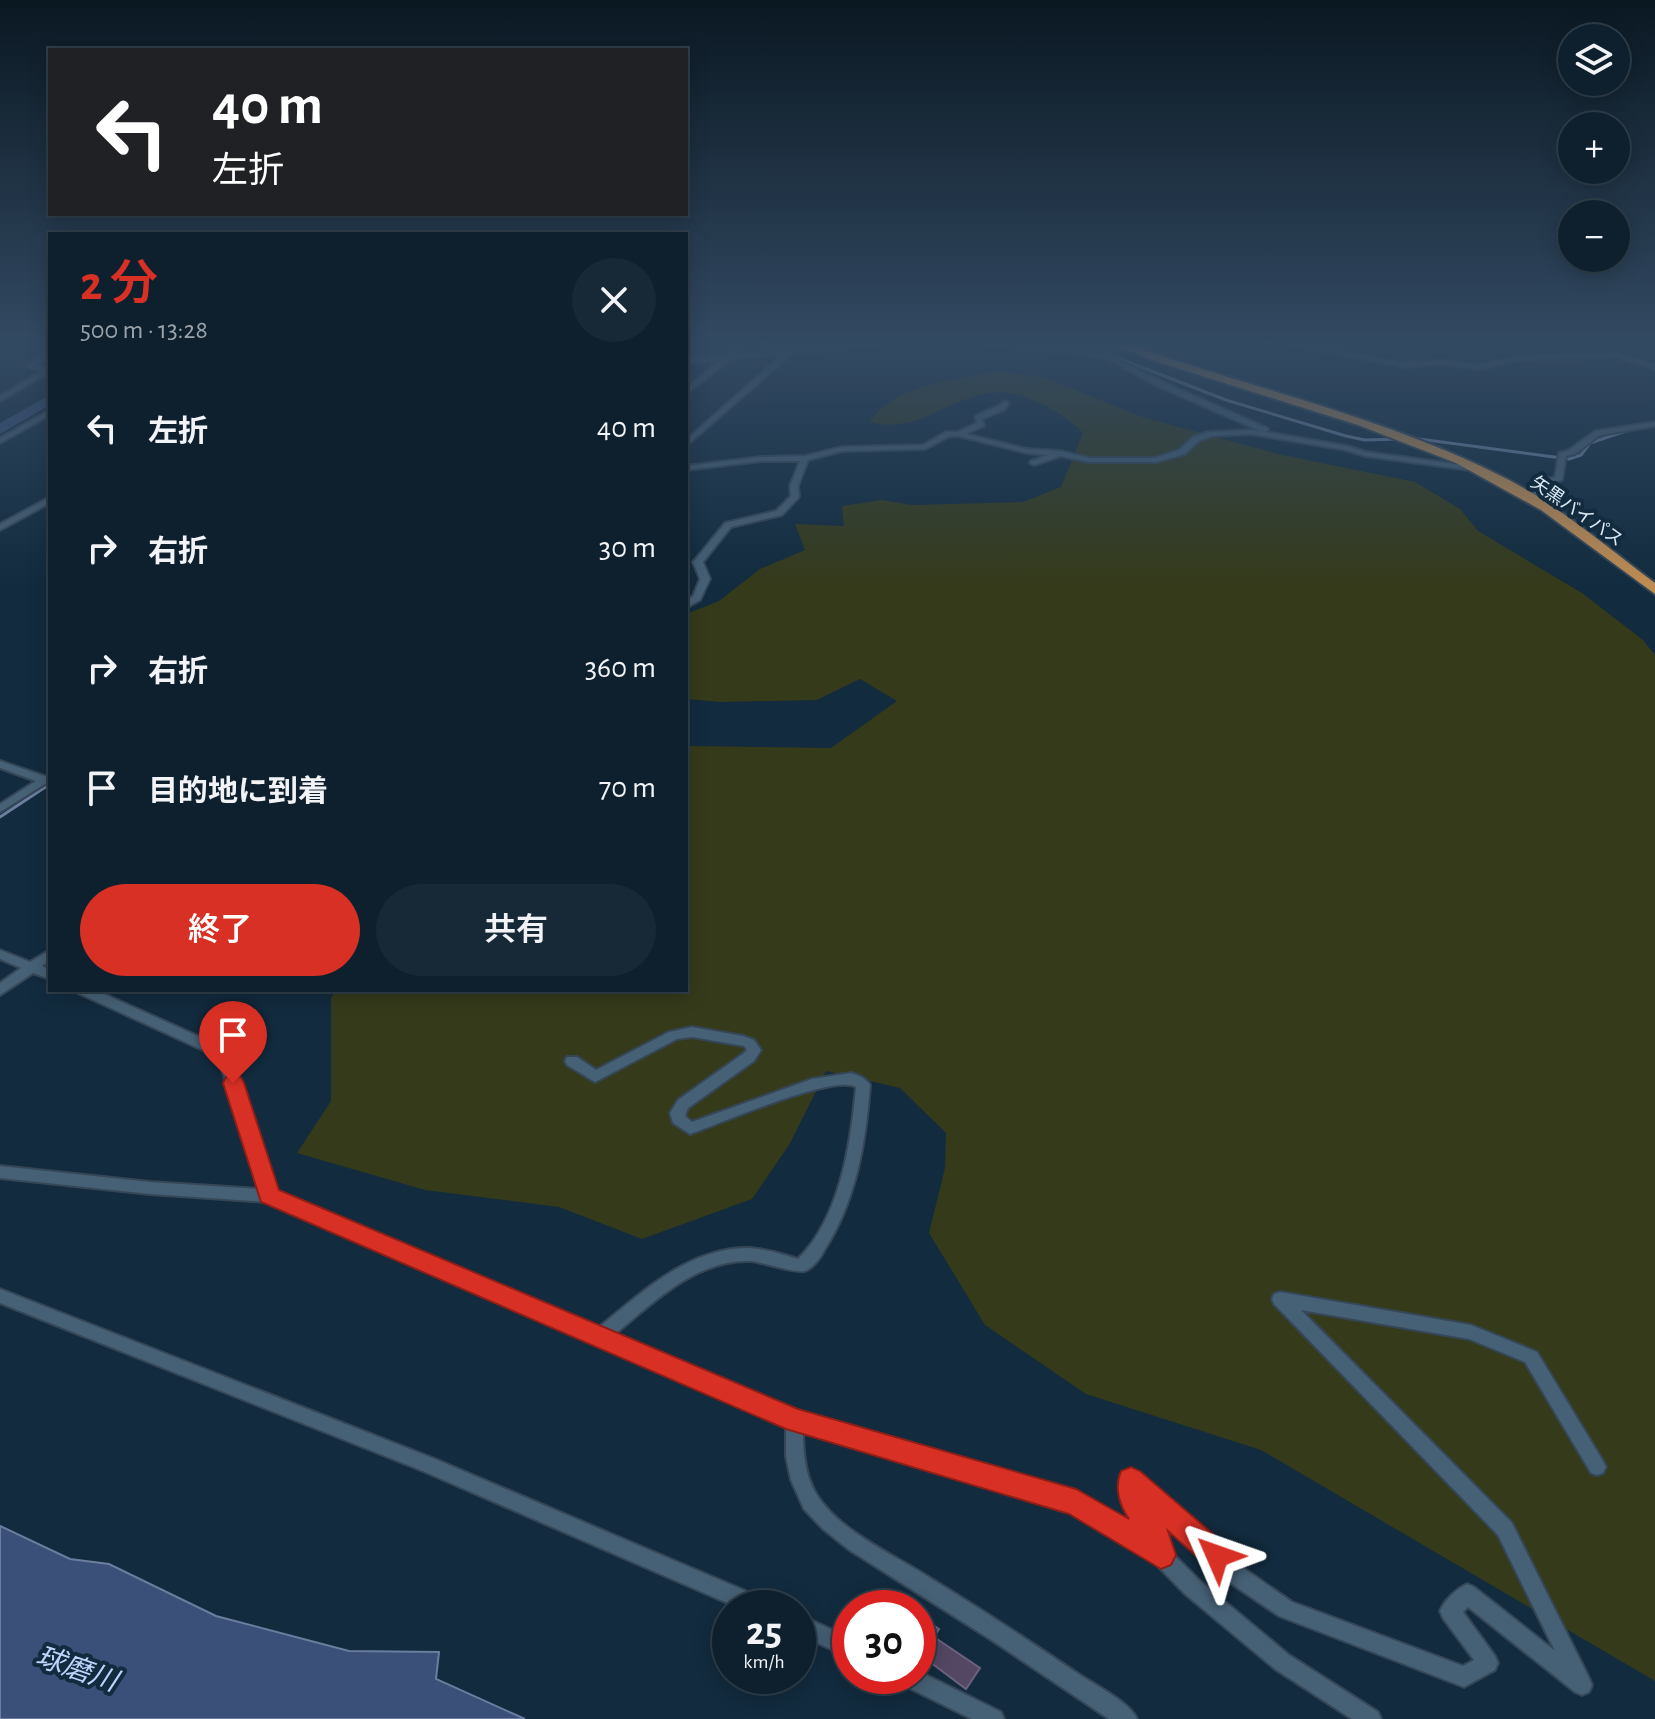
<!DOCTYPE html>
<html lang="ja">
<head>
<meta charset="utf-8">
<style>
  :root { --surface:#0e202e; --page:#172836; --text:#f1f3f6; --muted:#9ba3aa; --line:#2e3e4a; --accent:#d93025 }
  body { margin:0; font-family:"Alegreya Sans","Noto Sans JP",sans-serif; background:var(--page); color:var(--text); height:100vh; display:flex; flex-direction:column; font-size:30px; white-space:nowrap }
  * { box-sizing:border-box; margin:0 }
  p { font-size:26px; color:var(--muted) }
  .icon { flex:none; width:44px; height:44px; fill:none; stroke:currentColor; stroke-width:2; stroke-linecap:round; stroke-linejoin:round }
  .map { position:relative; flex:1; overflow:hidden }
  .details { position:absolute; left:48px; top:232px; width:640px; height:760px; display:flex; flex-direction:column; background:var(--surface); border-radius:0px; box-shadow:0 4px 20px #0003,0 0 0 2px var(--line) }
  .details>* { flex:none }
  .top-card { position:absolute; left:48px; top:48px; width:640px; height:168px; border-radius:0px; box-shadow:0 4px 20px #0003,0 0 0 2px var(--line); background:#202124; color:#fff; overflow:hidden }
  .fabs { position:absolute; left:1558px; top:24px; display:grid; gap:16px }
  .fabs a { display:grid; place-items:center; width:72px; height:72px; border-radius:50%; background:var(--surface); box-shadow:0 4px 20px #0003,0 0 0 2px var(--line); font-size:40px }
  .speed { position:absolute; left:712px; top:1590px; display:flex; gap:16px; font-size:40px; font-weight:700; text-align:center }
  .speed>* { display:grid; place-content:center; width:104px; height:104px; border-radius:50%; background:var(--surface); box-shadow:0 4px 20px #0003,0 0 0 2px var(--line); line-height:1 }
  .speed small { font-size:20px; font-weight:400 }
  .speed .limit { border:12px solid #d22; background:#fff; color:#111 }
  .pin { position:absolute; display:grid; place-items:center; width:68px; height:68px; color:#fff; margin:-82px -34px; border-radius:50% 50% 50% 0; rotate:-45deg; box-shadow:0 0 8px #0007 }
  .pin .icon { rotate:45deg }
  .me { position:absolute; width:88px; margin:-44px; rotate:313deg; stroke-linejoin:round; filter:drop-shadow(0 0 6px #0008) }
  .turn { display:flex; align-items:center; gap:28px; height:168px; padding:0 32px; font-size:36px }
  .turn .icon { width:104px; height:104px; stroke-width:2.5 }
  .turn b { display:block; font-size:56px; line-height:68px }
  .round { display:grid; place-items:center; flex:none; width:84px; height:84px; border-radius:42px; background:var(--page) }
  .head { display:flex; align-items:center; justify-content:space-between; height:136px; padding:0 32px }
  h1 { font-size:48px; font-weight:600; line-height:60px; color:var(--accent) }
  .primary-button { display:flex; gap:16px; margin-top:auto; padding:16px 32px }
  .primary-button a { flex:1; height:92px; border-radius:48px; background:var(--accent); color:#fff; font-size:32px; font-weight:600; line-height:92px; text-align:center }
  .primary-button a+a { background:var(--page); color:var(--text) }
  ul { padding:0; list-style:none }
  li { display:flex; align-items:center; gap:24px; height:120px; padding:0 32px }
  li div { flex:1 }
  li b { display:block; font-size:30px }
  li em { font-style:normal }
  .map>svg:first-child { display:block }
  .green { fill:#343a1a }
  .water { fill:#3b5079; stroke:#6b7e9f; stroke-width:2 }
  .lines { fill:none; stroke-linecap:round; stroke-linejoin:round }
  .stream { stroke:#6b7e9f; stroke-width:3 }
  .river { fill:#3b5079; fill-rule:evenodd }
  .building { fill:#534763; stroke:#6e617e; stroke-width:2 }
  .minor-casing { stroke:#354757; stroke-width:4 }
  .highway-casing { stroke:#354757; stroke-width:4 }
  .minor { fill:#466075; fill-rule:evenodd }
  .highway { fill:#be8b52; fill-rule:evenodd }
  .route { fill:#d93025; stroke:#8d1f18; stroke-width:2 }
  .labels { text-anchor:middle; stroke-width:8; stroke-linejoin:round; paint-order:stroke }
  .far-street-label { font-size:18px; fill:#dcebf8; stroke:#122b3e }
  .near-water-label { font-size:28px; font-style:italic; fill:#bed4fd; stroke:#122b3e }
</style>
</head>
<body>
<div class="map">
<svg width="1655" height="1719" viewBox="0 0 1655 1719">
  <rect width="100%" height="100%" fill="#122b3e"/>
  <path class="green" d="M996,371l47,6 99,40 136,37 137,28 45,27 18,22 104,62 61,47 12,15v1026l-394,-231 -175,-56 -101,-69 -56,-92 16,-65 1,-35 -46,-45 -74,-17 -37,74 -37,54 -110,40 -83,-32 -134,-17 -128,-37 34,-52v-103l5,-8h350v-244l145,2 66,-47 -37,-22 -43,21 -96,2 -35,-3v-85l33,-13 41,-32 45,-19 -10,-26 49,2 -2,-20 40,-6 29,5 112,-3 38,-15 22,-54c-19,-21 -65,-46 -95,-40 -42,7 -73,41 -118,29 25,-39 84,-41 126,-51z"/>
  <path class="water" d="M0,1526l70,33 39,5 107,52 133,35 90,1 -3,27 89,40h-525z"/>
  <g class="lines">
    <g class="stream">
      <path d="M1030,342l70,9 126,49 120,36 19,4 34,-1"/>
      <path d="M1412,438l157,21 12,-4 9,-12 39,-13"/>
      <path d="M0,817l50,-33"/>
    </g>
    <path class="river" d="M50,395v10l-50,29v-11z"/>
  </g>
  <path class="building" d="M918,1615l21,14 -5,8 46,31 -14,21 -48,-36z"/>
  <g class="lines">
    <defs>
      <g id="minor">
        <path d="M739,342h7l-11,12 54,-5 5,-3 3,2 67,-6h25l-3,2 -93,9 -107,93v-6l97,-86 -52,5 -45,35v-6l35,-28 -35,3v-4l41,-4z"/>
        <path d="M966,342h29l61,5 43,6 24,-11h9l-24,13 55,27 104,46 1,2 -3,2 82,14 19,6 111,15 4,2 -4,2 -112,-15 -19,-6 -95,-16 -39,2 -13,5 -14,13 -29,8h-67l-28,-6 -27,9 -4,-2 1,-2 17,-6 -21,-2 -68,-17h-9l-25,13 -83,2 -34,9 -10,26 1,11 -17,18 -51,12 -28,35 7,17 -10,21 -14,8v-7l7,-5 7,-17 -7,-17 2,-2 30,-37 51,-12 15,-15 -1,-10 10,-25h-39l-75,9v-4l75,-9 44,-1 37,-9 81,-2 23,-13h12l19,-9 -2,-7 23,-10 7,-5 4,2 -5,7 -22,9 2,7 -18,8 61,15 33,2 29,7h66l24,-8 14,-13 15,-5 43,-2 9,1 -103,-45 -49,-27 -52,-8 -87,-7z"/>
        <path d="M1277,342h14l113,21 36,-3 38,5 45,-9 94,-3 38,12v4l-38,-12 -94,3 -45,9 -38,-5 -36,3z"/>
        <path d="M50,348v6l-13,11 13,6v4l-4,-1 -46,27v-5l40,-24 -12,-6z"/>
        <path d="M50,410v5l-50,28v-5z"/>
        <path d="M1655,422v4l-55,9 -25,19 -9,2 -4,24 -16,5 -2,9 -17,5 -4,-3 14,-5 2,-9 16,-5 4,-24 10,-3 26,-19z"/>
        <path d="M50,497v6l-50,27v-6z"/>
        <path d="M0,761l50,17v7l-5,-1 -45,28v-8l36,-23 -36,-13z"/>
        <path d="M0,950l30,12 20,-12v10l-8,6 8,4v9l-17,-6 -33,22v-12l21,-15 -21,-9z"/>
        <path d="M76,990h19l134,60 46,142 323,136c43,-35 91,-81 151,-80 17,1 33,6 49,11 42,-41 53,-116 58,-172 -23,-13 -136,37 -166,47l-17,-11 -3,-10 8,-13 66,-47 3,-3 -3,-4 -52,-9 -15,2 -82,43 -28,-17 -2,-4 2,-4h10l19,13 73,-38 23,-5 51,9 11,4 7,10 -7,11 -66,47 -3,8 7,6 120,-43 39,-6c7,2 16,6 19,12 -4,56 -14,116 -45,164 -4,8 -12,19 -20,22 -7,3 -43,-9 -54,-10 -55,-2 -98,42 -137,74l183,78 279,81 66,39c-9,-16 -25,-41 -17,-59l6,-3 6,3 109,96 46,32 171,64 11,-6 -31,-42 -3,-7c5,-11 16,-22 27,-27l7,3 81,64 -57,-116 -224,-231 -2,-5 2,-5 6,-2 191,33 66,27 66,109 3,6 -3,6 -6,2 -6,-2 -66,-111 -56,-23 -168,-29 211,213 77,155 3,7 -3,7 -7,3 -7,-3 -107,-85 -5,5 32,44 3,7 -3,7 -31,17 -185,-71 -47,-32 -84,-77 20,42 31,31 90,75 89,57 3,7h-29l-77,-50 -90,-75 -31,-32 -83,-52 -268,-80c0,22 2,47 14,65 23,37 78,60 113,83 51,31 101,64 150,97 15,10 51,28 57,44h-28l-116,-78 -145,-92 -25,-20 -19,-20 -13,-29 -5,-24v-32l-519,-222 -117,-8 -150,-16v-12l150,16 109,7 -41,-132 -140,-64z"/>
        <path d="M0,1289l435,170 334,142 3,7h-33l-316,-137 -423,-168z"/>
        <path d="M798,1614l52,24v20l-52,-24z"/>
        <path d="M918,1671l83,41 3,7h-32l-73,-36 -3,-7h22z"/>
      </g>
      <path id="highway" d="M1107,342h15c129,47 267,75 389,139 52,28 97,67 144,102v11l-114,-84 -85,-47 -98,-38 -200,-63z"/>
    </defs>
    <use href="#minor" class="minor-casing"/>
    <use href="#highway" class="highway-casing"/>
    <use href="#minor" class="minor"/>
    <use href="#highway" class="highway"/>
  </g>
  <linearGradient id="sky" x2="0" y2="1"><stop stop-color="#0a1822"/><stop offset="0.59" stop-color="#334a63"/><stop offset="1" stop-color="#334a63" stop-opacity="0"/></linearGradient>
  <rect width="1655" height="583" fill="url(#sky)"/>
  <path class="route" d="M233,1075l8,2 3,6 35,107 519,219 278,80 53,30c-10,-14 -15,-32 -8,-48l10,-4 9,4 87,75 4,10 -4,10 -10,4 -10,-4 -39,-35 8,24 -5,10 -10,4 -92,-55 -283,-85 -525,-227 -38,-119 3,-6z"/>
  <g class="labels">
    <g class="far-street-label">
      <text transform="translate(1577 511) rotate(35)" y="6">矢黒バイパス</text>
    </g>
    <g class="near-water-label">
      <text transform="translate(77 1668) rotate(19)" y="10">球磨川</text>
    </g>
  </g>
</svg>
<div class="fabs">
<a><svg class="icon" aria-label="layers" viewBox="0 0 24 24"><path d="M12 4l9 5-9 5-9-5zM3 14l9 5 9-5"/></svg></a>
<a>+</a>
<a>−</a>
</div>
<div class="speed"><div>25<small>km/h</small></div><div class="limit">30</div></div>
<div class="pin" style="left:233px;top:1083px;background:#d93025"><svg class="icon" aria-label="arrive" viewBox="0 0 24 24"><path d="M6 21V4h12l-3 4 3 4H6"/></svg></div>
<svg class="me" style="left:1217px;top:1556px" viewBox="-20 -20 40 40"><path d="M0-17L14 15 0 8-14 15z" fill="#d93025" stroke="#fff" stroke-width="4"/></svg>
<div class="top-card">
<div class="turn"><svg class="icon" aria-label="left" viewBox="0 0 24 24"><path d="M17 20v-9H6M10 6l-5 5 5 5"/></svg><div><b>40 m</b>左折</div></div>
</div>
<section class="details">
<div class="head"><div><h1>2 分</h1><p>500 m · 13:28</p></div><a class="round"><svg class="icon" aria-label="close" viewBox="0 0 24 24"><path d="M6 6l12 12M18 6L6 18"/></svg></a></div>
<ul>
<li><svg class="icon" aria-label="left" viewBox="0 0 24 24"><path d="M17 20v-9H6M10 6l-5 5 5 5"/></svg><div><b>左折</b></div><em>40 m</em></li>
<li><svg class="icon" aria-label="right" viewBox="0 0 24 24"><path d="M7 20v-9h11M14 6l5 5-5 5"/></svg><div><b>右折</b></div><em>30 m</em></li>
<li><svg class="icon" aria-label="right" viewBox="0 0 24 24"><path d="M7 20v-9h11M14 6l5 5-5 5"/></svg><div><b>右折</b></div><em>360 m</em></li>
<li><svg class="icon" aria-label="arrive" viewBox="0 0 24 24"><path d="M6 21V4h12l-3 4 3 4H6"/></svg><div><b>目的地に到着</b></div><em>70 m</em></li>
</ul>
<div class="primary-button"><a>終了</a><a>共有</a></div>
</section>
</div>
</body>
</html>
